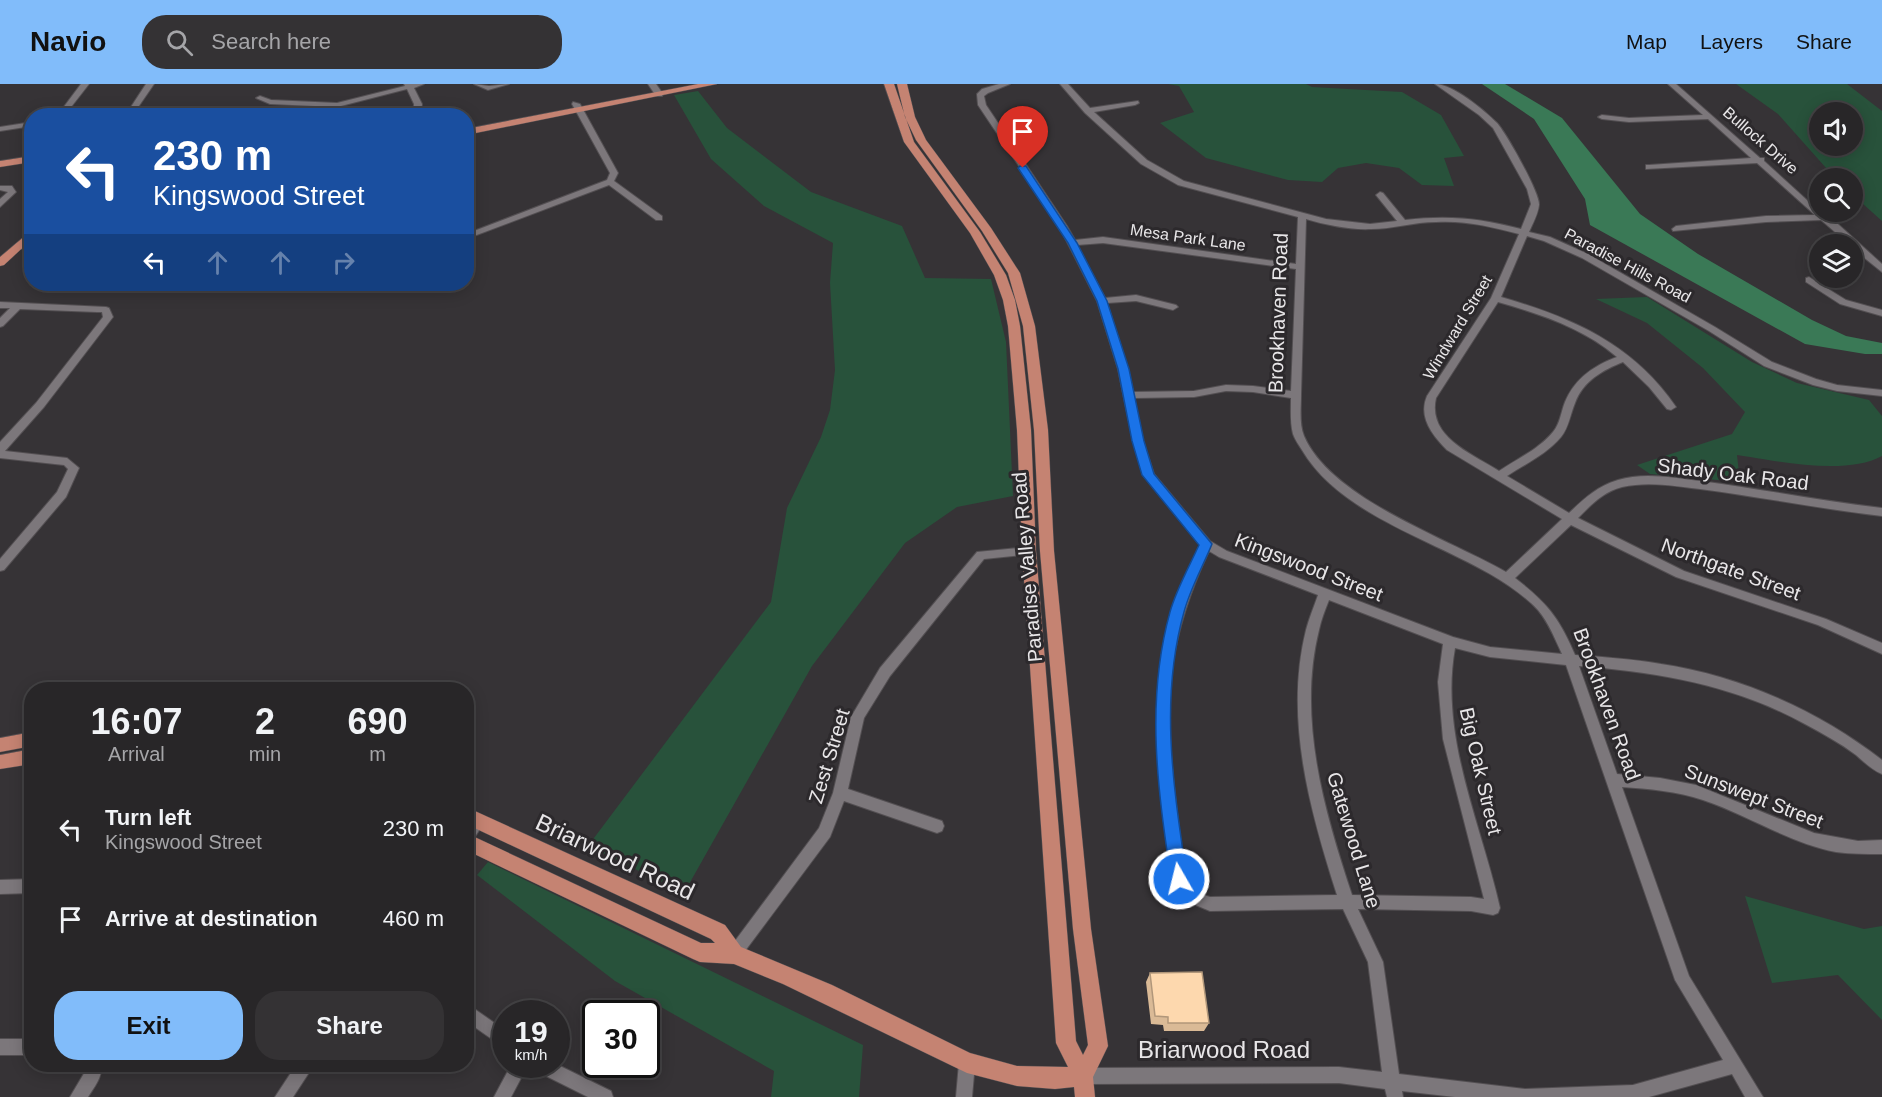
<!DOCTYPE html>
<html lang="en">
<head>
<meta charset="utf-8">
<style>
  :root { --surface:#282628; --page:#343234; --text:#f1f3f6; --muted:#a5a5a8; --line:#444345; --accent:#81bcfa }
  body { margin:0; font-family:Helvetica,sans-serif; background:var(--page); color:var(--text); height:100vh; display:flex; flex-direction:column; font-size:22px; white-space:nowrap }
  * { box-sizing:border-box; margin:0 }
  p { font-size:20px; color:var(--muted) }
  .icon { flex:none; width:33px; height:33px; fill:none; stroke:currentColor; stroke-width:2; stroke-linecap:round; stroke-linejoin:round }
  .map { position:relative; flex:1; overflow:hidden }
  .sheet { position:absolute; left:24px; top:598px; width:450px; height:390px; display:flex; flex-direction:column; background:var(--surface); border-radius:24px; box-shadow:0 3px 15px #0003,0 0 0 2px var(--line) }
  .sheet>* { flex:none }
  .guide { position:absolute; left:24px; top:24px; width:450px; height:183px; border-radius:24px; box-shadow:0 3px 15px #0003,0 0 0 2px var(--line); background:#1a4fa0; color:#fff; overflow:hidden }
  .controls { position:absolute; left:1809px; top:18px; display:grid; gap:12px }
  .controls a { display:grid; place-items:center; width:54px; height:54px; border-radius:50%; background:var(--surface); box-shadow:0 3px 15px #0003,0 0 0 2px var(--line); font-size:30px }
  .speed { position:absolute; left:492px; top:916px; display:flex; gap:12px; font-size:30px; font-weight:700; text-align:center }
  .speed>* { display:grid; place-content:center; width:78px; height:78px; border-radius:50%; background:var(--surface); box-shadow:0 3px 15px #0003,0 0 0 2px var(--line); line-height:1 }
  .speed small { font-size:15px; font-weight:400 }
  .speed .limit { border:3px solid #111; border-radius:9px; background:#fff; color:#111 }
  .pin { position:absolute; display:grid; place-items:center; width:51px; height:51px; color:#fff; margin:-62px -26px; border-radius:50% 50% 50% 0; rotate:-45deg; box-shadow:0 0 6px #0007 }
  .pin .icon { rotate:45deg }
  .me { position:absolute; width:66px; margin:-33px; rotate:352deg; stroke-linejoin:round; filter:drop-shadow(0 0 4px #0008) }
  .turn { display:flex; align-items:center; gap:21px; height:126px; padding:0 30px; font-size:27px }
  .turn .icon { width:78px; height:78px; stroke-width:2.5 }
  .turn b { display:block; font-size:42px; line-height:51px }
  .lanes { display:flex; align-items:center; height:57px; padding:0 30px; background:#0003; justify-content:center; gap:30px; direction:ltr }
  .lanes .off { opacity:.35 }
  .eta { display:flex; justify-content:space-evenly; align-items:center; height:102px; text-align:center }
  .eta b { font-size:36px; font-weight:800; line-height:42px }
  .button { display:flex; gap:12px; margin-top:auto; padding:12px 30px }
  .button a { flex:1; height:69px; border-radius:24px; background:var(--accent); color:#111; font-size:24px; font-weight:800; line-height:69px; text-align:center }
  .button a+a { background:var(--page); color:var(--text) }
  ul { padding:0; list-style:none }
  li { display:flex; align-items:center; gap:18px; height:90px; padding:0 30px }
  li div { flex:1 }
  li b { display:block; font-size:22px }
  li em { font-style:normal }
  header { display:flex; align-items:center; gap:36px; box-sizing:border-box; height:84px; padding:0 30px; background:var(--accent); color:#111 }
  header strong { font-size:28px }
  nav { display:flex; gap:33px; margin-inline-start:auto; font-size:21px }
  .search { width:420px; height:54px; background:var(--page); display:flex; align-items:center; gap:15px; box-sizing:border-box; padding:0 21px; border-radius:24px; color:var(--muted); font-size:22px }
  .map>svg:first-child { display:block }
  .green { fill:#28523b; fill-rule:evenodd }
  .forest { fill:#3a7956 }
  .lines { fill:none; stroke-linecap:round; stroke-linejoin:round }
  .minor-casing { stroke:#534f52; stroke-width:2 }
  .major-casing { stroke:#534f52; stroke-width:1 }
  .minor { fill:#7c777b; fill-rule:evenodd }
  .major { fill:#c58372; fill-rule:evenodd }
  .wall { fill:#daba96 }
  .building { fill:#fdd8ae; stroke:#b1977a; stroke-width:1.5 }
  .route { fill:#1a73e8; stroke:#114b97; stroke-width:1.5 }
  .labels { text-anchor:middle; stroke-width:6; stroke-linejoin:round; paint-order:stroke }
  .far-street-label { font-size:16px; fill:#e8e6e8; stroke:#2c292c }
  .street-label { font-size:20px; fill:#e8e6e8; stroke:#2c292c }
  .near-street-label { font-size:24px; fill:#e8e6e8; stroke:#2c292c }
</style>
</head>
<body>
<header>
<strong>Navio</strong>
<div class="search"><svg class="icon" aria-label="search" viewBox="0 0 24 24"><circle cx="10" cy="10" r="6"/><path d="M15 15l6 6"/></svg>Search here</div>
<nav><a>Map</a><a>Layers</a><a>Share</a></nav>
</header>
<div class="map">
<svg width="1882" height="1013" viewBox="0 0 1882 1013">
  <rect width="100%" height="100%" fill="#363336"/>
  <g class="green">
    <path d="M1168,0h138l6,3 90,5 39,23 23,41 -20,2 10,28 -32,-1 -23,-17 -33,-5 -28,5 -16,14 -34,-2 -82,-22 -46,-35 34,-11 -15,-26z"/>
    <path d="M1736,0h111l35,27v110l-29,-26 -1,-17h-17l-57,-64zM1852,28v34h-32v-34z"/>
    <path d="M698,7l29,37 84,64 91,34 23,52 66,1 15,63 7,154 -56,11 -52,36 -93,123 -128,227 -96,-47 183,-244 16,-94 34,-71 9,-27 5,-40 -5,-87 3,-40 -69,-37 -53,-47 -37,-64z"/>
    <path d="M1647,213l105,65 45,21 72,17 13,16v40c-36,20 -105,5 -145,-1l3,27 -90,-8 -13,-9 95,-31 13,-22 -42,-44 -56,-45 -51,-24z"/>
    <path d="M488,778l375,183 -4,52h-88l3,-26 -159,-90 -138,-106z"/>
    <path d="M1745,812l119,33 18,-3v94l-44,-45 -66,8z"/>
  </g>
  <path class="forest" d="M1482,0h23l57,34 78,96 58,40 114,66 34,16 36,7v11h-17l-60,-10 -215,-119 -5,-26 -51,-80z"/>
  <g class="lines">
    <defs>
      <g id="minor">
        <path d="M81,0h8l-25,32h-7z"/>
        <path d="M146,0h8l-22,32h-7z"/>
        <path d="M404,0h20l-10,4 8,16 -1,12h-8l1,-12 -7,-15 -70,18 -67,-3 -14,-6 4,-2 11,4 66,3 68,-17z"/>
        <path d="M474,0l15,2 20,-2 -21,6z"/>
        <path d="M648,0h8l7,10 -1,2h-6z"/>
        <path d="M999,0h11l-22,9 -4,3 2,9 81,121 8,14 28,-3 193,27 2,-47 -120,-32 -37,-21 -56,-51 -25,-29h8l22,24 48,-7 1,2 -4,2 -41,7 53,48 37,21 142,38 44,5 27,-3 -21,-26 4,-3 3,1 22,27c42,-5 75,-2 116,9l10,-25 -4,-15 -34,-61 -14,-13 -44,-31c18,0 49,26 62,39 9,10 43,70 42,82 -1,9 -6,18 -10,27l21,5 38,17 127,73 57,35 44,17 21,6 45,5v6l-45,-5 -24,-6 -49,-19 -55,-35 -127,-73 -38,-17 -17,-5 -26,61c72,21 132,47 175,110l-5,3 -4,-1 -18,-22 -26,-25c-20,8 -40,19 -48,41 -5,12 -6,24 -14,34 -14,17 -36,27 -54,39l62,37c16,-15 27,-26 49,-33 26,-8 56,-2 82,1 61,8 121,20 182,27v8c-61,-7 -121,-19 -182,-27 -25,-3 -52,-8 -78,-2 -19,5 -31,18 -44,31l106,53 142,48 56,24v11l-64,-29 -142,-48 -105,-52 -56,53c32,25 44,39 60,77 29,2 58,4 86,9 80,12 158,47 221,96v14c-10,-4 -18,-12 -26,-19 -16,-12 -34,-22 -51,-31 -71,-39 -147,-52 -226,-58l38,108 43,4 36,7 118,48 44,8 24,-1v14c-15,0 -31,0 -46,-2 -47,-9 -88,-37 -133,-52 -26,-9 -54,-11 -81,-13l67,189 74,121h-18l-13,-23 -83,23h-194l-53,-6 1,6h-16l-2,-8 -46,-6 -256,1 -6,-2 -2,-6 2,-6 6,-2 256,-1 43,5 -14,-110 -25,-53 -133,2 -24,-10 -7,-7 -7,-15c-12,-83 -24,-166 -5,-249 7,-30 20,-58 33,-85l-56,-70 -11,-34 -15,-72 -21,-68 -38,-75 -81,-121 -1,-11 5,-5zM1306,135c20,6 44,11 65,10 22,0 43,-7 65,-7 28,-2 56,5 83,12l-28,64 -64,98c-9,21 5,39 20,54l115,69 -56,53c-57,-33 -175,-73 -202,-136 -5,-12 -3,-28 -3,-41zM1103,159l193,26 -5,122 -38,-5 -27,-1 -32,6 -61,1 -5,-23 -21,-66 29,-2 37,9 5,-3 -2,-2 -40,-10 -31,3 -28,-53zM1498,218c42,12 85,26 119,55 -22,8 -42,21 -52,45 -4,10 -5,22 -12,30 -14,17 -36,27 -54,39 -27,-17 -72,-34 -63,-73zM1226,307l27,1 38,6c0,11 -1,25 2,36 2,6 6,11 9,16 37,63 128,89 188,124 17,10 35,22 48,36 11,13 17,29 24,44l-72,-7 -37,-10 -226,-86 -17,-10 -56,-67 -11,-33 -9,-43 60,-1zM1209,467l10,6 99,38c-4,12 -9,23 -12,35 -22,88 4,181 31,265l-127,2c-10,-3 -21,-9 -24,-20 -5,-15 -5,-33 -7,-49 -7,-53 -13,-107 -7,-160 6,-41 19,-79 37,-117zM1329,516l114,44 -5,38 5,57 41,160 -13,-2 -119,-2c-28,-84 -55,-177 -33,-265 2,-10 6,-20 10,-30zM1455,564l35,9 76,8 109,315 48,80 -90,25 -108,4 -126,-15 -16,-112 -25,-53 113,2 22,4 5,-2 2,-5c-19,-85 -61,-172 -45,-260z"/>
        <path d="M1668,0h8l84,74h4v3l56,51 8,3 54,49v8l-30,-24v-4h-3l-28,-24 -55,2 -93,9 -1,-2 4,-3 90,-10 49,-1 -58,-52 -111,6v-4h3l102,-7 -43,-39 -79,3 -27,-3 -4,-2 4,-2 27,3 74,-3z"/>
        <path d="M573,18l7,2 38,69 -4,8 48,35v4h-6l-47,-35 -143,54v-5l141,-54 3,-7 -38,-69z"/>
        <path d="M32,38v4l-32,5v-4z"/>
        <path d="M0,102h12l4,6 -16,15v-8l8,-7 -8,-2z"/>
        <path d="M18,159l14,1v6l-17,-2 -1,-2z"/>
        <path d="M1809,193l37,23 36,10v6l-42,-12 -34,-22v-4z"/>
        <path d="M0,218l106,5 3,1 4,9 -69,90 -39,44 62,7 12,10 -13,29 -62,73 -4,1v-12l57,-67 11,-23 -4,-4 -64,-7v-16l36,-39 67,-86 -1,-5h-5l-77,-3 -17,17 -3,1v-9l10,-10h-10z"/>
        <path d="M1029,463l4,1 2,3 -2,3 -49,5 -94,117 -26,42 -16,71 94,32 2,5 -2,5 -5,2 -93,-32 -14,36 -91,122 -5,3 -5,-3 -3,-5 3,-5 90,-121 14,-35 18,-76 29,-49 97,-116z"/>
        <path d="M478,731l5,1 2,5 -14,22 -5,1c0,-12 -1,-24 12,-29z"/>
        <path d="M32,795v14l-32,1v-14z"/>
        <path d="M466,919l40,28v18l-40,-28z"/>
        <rect x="0" y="955" width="32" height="16"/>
        <path d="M967,971l6,2 2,6 -3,34h-16l3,-34 2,-6z"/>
        <path d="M556,980l55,27 2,6h-25l-52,-26 -2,-6z"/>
        <path d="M85,981h16c2,12 -7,22 -13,32h-18l16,-27z"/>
        <path d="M296,981h18l-21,32h-18z"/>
        <path d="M511,981h17l-17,32h-17z"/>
      </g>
      <g id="major">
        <path d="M698,0h19l-251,51v-6z"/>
        <path d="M884,0h10l20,58 66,90 26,43 9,25 5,26 11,104 5,121 40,490 7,14 5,-10 -15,-116 -33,-378 -6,-121 -11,-104 -15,-53 -26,-42 -66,-91 -11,-23 -8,-33h10l8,33 11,23 65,88 29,45 15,53 13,104 6,121 37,378 17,117 -15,31 2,20h-20l-1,-10 -19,2 -38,-3 -50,-13 -184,-89 -49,-20 -34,-2 -7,-3 -227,-109v-17l235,110h14l-4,-4 -245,-115v-17l259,118 16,22 91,38 138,68 47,13 51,1 -12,-24 -34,-492 -5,-121 -9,-104 -5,-26 -9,-25 -24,-42 -66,-91z"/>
        <path d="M32,72v6l-32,5v-6z"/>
        <path d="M32,146v9l-28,26 -4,1v-9z"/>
        <path d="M32,648v14l-32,6v-14z"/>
        <path d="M32,665v15l-32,5v-14z"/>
      </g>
    </defs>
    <use href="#minor" class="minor-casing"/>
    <use href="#major" class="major-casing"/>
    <use href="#minor" class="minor"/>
    <use href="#major" class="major"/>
  </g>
  <path class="wall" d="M1150,889l59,50 -5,8h-40l-1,-6 -12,-1 -5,-42z"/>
  <path class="building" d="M1202,888l7,51h-41v-6l-13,-1 -5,-43z"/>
  <path class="route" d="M1020,82h6l51,77 30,58 22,68 15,72 10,33 58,70c-9,22 -22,45 -28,68 -25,89 -10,178 3,267l-2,6 -6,2 -6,-2 -2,-6c-13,-89 -26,-177 -1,-267 6,-22 19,-45 29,-67l-57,-70 -10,-34 -14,-72 -21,-68 -29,-58 -50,-75z"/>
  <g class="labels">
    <g class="far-street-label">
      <text transform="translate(1761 56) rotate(41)" y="6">Bullock Drive</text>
      <text transform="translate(1188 153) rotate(8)" y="6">Mesa Park Lane</text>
      <text transform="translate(1628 181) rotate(28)" y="6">Paradise Hills Road</text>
      <text transform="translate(1457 243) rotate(-59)" y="6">Windward Street</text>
    </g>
    <g class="street-label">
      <text transform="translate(1278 229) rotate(-88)" y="7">Brookhaven Road</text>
      <text transform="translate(1733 390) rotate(7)" y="7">Shady Oak Road</text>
      <text transform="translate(1027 483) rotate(-95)" y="7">Paradise Valley Road</text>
      <text transform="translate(1309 483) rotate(21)" y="7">Kingswood Street</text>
      <text transform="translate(1731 485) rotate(20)" y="7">Northgate Street</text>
      <text transform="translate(1607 620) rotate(70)" y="7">Brookhaven Road</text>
      <text transform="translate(829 672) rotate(-73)" y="7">Zest Street</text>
      <text transform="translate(1481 687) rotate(77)" y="7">Big Oak Street</text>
      <text transform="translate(1754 712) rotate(21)" y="7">Sunswept Street</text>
      <text transform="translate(1354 756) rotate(73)" y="7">Gatewood Lane</text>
    </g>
    <g class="near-street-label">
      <text transform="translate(615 773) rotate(25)" y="8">Briarwood Road</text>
      <text x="1224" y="974">Briarwood Road</text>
    </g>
  </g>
</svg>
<div class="controls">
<a><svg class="icon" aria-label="sound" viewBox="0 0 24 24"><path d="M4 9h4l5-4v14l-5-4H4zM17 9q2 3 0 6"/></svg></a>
<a><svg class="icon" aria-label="search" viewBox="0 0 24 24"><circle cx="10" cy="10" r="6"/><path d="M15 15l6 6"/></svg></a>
<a><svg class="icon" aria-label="layers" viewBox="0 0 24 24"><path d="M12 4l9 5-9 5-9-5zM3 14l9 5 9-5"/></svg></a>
</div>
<div class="speed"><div>19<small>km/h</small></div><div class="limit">30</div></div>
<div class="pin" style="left:1023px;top:84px;background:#d93025"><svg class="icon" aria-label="arrive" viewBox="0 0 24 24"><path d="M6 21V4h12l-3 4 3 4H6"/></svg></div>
<svg class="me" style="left:1179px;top:795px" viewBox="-20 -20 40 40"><circle r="17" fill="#1a73e8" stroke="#fff" stroke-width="3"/><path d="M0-11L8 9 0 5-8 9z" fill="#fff"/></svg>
<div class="guide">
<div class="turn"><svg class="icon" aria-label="left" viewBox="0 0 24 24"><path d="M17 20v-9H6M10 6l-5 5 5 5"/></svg><div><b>230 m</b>Kingswood Street</div></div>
<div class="lanes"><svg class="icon" aria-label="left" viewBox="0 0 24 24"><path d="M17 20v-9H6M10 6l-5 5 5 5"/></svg><svg class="icon off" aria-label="ahead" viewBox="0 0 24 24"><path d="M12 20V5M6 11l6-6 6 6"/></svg><svg class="icon off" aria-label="ahead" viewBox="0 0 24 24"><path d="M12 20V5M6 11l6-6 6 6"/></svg><svg class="icon off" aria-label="right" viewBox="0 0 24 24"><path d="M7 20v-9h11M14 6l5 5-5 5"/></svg></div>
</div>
<section class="sheet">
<div class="eta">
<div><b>16:07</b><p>Arrival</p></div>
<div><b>2</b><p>min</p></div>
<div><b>690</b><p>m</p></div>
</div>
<ul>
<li><svg class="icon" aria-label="left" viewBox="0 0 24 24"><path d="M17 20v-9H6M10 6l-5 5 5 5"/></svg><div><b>Turn left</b><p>Kingswood Street</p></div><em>230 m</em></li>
<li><svg class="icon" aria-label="arrive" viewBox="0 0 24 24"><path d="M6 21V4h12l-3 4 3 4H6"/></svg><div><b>Arrive at destination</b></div><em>460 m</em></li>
</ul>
<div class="button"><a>Exit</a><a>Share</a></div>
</section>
</div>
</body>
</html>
